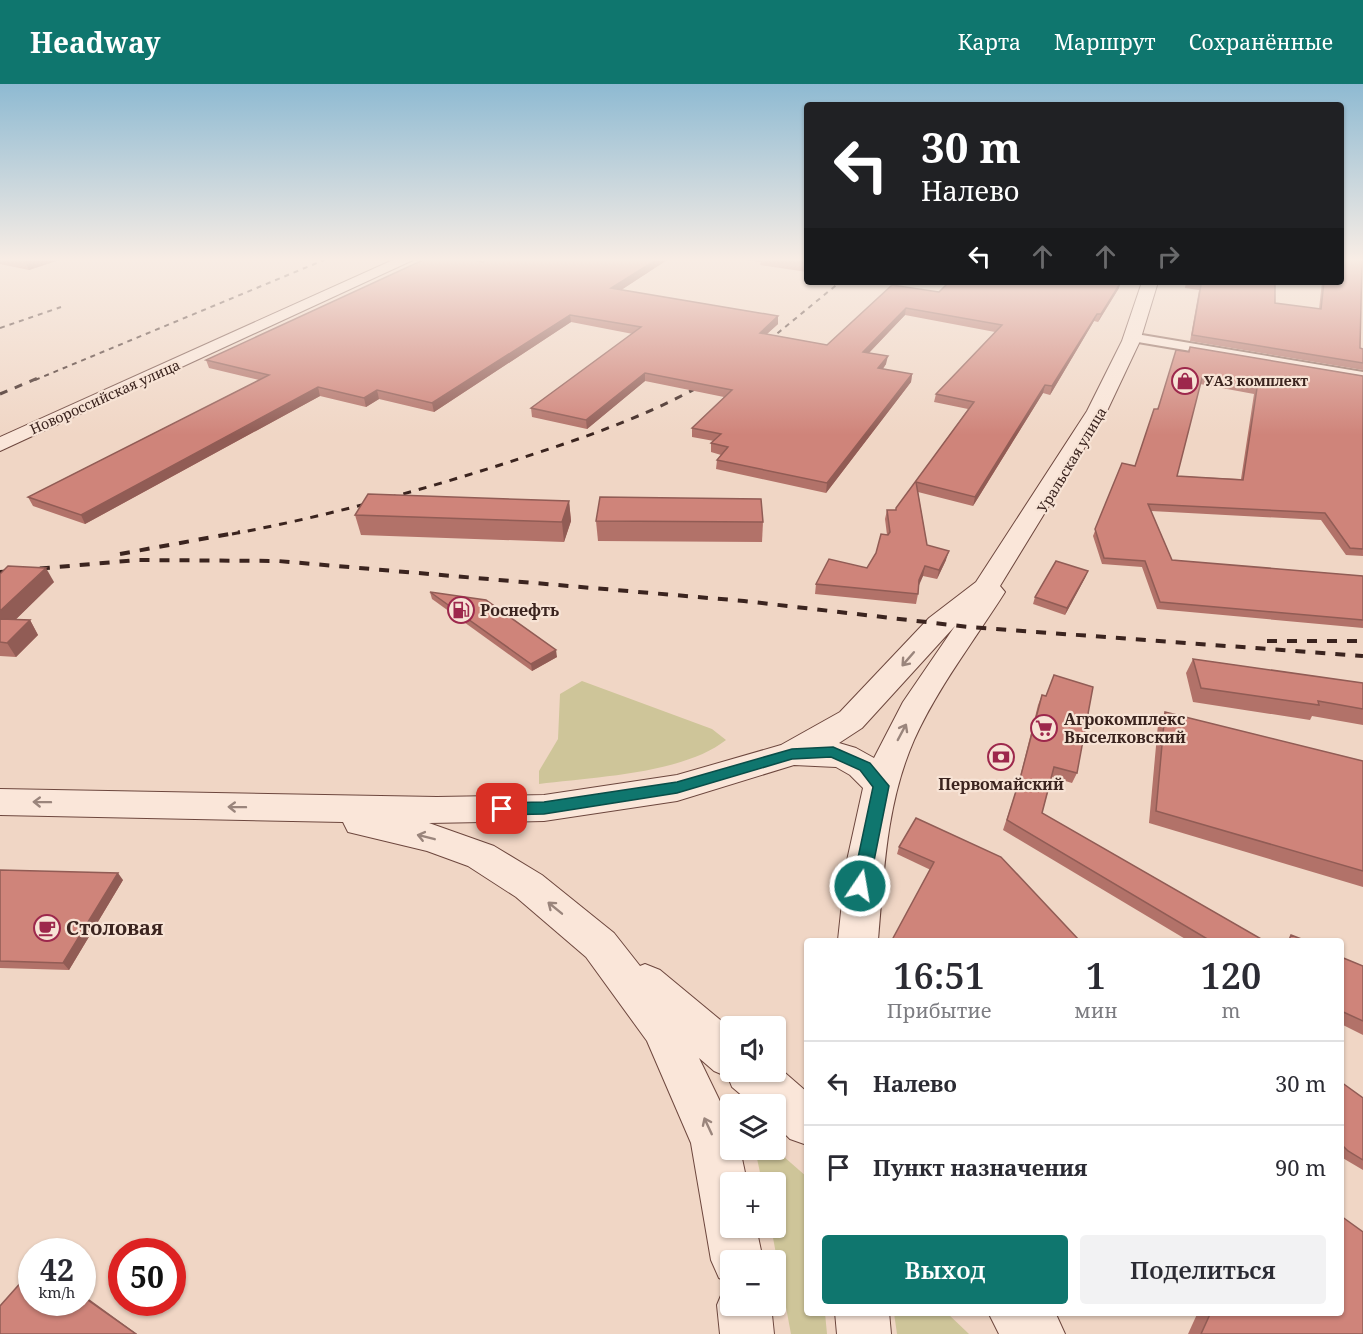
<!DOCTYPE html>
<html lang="ru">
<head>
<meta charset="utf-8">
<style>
  :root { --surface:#fff; --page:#f2f2f3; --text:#2b2b33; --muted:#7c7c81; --line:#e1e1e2; --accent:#0f766e }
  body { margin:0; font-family:"Noto Serif",serif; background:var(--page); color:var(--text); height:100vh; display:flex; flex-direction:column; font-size:22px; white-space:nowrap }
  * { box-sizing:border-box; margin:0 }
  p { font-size:20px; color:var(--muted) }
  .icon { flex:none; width:33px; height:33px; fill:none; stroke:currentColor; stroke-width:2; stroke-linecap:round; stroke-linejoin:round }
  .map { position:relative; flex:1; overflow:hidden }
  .panel { position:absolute; left:804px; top:854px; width:540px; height:378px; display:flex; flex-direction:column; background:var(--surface); border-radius:6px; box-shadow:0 2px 4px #0004 }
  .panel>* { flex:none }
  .guide { position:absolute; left:804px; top:18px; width:540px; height:183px; border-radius:6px; box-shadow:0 2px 4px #0004; background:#202124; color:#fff; overflow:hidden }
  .tools { position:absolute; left:720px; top:932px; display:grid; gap:12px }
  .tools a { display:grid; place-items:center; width:66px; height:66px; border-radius:6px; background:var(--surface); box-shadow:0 2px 4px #0004; font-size:30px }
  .speed { position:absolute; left:18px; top:1154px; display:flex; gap:12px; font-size:30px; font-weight:700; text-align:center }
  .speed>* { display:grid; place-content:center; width:78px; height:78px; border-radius:50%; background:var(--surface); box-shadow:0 2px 4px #0004; line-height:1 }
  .speed small { font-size:15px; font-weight:400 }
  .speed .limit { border:9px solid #d22; background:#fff; color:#111 }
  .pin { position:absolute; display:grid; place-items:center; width:51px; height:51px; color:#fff; margin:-26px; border-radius:12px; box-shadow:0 3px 9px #0006 }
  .me { position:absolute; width:66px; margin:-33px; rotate:12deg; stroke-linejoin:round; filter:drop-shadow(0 0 4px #0008) }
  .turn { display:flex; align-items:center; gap:21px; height:126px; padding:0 18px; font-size:27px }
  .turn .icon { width:78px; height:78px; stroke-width:2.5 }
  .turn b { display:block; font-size:42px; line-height:51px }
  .lanes { display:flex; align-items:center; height:57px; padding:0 18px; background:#0003; justify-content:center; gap:30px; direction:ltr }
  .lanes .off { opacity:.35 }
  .eta { display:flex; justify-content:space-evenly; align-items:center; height:102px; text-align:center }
  .eta b { font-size:36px; font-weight:600; line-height:42px }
  .button { display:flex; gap:12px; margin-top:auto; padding:12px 18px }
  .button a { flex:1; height:69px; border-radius:6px; background:var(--accent); color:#fff; font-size:24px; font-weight:600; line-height:69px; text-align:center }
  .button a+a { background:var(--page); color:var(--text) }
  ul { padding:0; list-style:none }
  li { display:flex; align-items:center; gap:18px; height:84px; padding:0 18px; border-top:2px solid var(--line) }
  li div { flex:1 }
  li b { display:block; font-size:22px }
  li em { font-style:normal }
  header { display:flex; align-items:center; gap:36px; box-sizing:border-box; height:84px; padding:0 30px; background:var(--accent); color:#fff }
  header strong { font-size:28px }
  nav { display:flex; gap:33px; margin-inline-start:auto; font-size:21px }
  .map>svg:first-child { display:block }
  .green { fill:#cec599 }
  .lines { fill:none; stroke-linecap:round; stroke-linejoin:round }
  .street-casing { stroke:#8c665a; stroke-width:4 }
  .secondary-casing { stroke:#6d473e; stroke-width:2 }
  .street { fill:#fae6d9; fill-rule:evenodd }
  .secondary { fill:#fae6d9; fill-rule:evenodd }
  .rail-far2 { stroke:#3b241f; stroke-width:2; stroke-dasharray:5 5; stroke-linecap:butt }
  .rail-far1 { stroke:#3b241f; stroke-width:3; stroke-dasharray:8 8; stroke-linecap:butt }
  .rail { stroke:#3b241f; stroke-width:4; stroke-dasharray:10 10; stroke-linecap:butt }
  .wall { fill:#b27269; fill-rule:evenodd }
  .shaded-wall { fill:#915c55 }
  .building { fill:#cf847a; stroke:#915c55; stroke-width:1.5; fill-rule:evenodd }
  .oneway { stroke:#9a857c }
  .route { fill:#0f766e; stroke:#0a4d48; stroke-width:1.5 }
  .labels { text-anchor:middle; stroke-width:4.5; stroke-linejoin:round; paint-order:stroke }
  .far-poi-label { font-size:14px; font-weight:bold; fill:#3b241f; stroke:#f7e3d5; text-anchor:start }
  .far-street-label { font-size:14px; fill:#3b241f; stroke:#f7e3d5 }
  .poi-label { font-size:16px; font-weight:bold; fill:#3b241f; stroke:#f7e3d5; text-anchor:start }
  .near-poi-label { font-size:20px; font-weight:bold; fill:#3b241f; stroke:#f7e3d5; text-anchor:start }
</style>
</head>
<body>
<header>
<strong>Headway</strong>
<nav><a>Карта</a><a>Маршрут</a><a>Сохранённые</a></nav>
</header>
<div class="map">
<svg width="1363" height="1250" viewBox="0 0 1363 1250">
  <rect width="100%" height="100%" fill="#f0d6c5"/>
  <g class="green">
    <path d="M582,597l130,48 14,11c-43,34 -133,37 -187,44v-13l19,-32 2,-45z"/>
    <path d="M755,1065h20l32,28v135l18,1 2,21h-36l-20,-107h5v-45h-14z"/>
    <path d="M894,1229h53l22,21h-72z"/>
  </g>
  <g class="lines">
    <defs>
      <path id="street" d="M1136,250l227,38v8l-231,-39 -2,-3 2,-3z"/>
      <g id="secondary">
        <path d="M393,176h20l-413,191v-14z"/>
        <path d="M1142,198h16l-18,59 -33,70 -107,175 5,6c-31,49 -67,95 -91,148 -28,64 -30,132 -36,200h-40l8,-75 17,-77 -13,-13 -14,-8 -42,-2 -117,36 -133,20 -115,2 65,23 48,29 72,58 26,33 5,-2 15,6 70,58v43h46v-6l31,27v53l-17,-6 -14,-14v-21h-24l-20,-17 -4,-10 -14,-6 -15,-13 31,64v27h10l7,33h-17v45h26l7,33h-33v23l-11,-5 -8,-18 -20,-117 -44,-102 -61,-84 -70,-60 -48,-31 -41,-15 -79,-19 -5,-10 -343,-7v-26l437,8 107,-2 133,-20 104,-30 59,-33 89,-94 47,-36 111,-171 35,-70zM955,542l-52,76 -29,56 -18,-10 -17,-5 23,-15z"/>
        <path d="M730,1200v21h41l3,29h-54l-3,-29 8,-19z"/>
        <path d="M835,1228h54l2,22h-54z"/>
        <path d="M988,1228h67l10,22h-66z"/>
      </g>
    </defs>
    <use href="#street" class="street-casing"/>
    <use href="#secondary" class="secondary-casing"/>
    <use href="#street" class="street"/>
    <use href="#secondary" class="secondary"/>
    <g class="rail-far2">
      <path d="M0,244l61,-21"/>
      <path d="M762,262l78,-64"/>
      <path d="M35,296l289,-120"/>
    </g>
    <g class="rail-far1">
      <path d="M0,310l38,-16"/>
      <path d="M232,450c91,-17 180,-41 268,-69 71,-23 143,-46 207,-83"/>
    </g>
    <g class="rail">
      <path d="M120,470l120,-22"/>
      <path d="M0,488l138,-12 140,1 466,40 225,26 394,29"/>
      <path d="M1267,557h96"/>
    </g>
  </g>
  <g class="wall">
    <path d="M0,176h59l-30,10 -29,-6z"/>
    <path d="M486,176h181l-46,30 157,26v8l-11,10 60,11 112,-53 180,-4 -21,34 -4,-1 -44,74 -7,-2 -70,113 -55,-14 9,53 19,15 -9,19 -14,-3 -5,9v9l-2,10 -101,-10 1,-10 51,-16 20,-33 -2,-16 2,-9h9l72,-101 -34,-7 2,-8 59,-62 -90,-17 -36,38 17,11 -3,5 29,5 -1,8 -85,111 -110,-24 1,-9 4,-5 -10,-3v-9l3,-2 -22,-4v-9l32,-31 -79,-16 -58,48 -55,-12 -1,-9 102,-74 -62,-12 -137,90 -55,-13 -13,8 -46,-11 -235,128 -52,-18 -5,-9 231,-117 -50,-12 -3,-8z"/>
    <path d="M746,176h61v12l-47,-7 1,-3z"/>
    <path d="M1186,198h89v21l44,6 3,-27h19l19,66 3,1v21l-173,-29 9,-51 -14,-2z"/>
    <path d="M1190,263l173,29v180l-17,-1 -25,-35 -170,-9 21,49 191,16v52l-206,-19 -15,-42 -40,-3 -9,-28 29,-73 13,3 22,-57zM1200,300l54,10 -13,85 -64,-3z"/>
    <path d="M569,417l2,20 -7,21 -203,-7 -6,-20z"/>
    <path d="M596,437l167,1 -1,20 -164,-1z"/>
    <path d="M1088,487l-3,7 -20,37 -32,-11 2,-7z"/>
    <path d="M0,490l54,8 -39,38h15l8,15 -22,22 -16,-1z"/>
    <path d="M430,508l127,65 -25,14 -100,-72z"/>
    <path d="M1193,575l170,24v42l-51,-9 -2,4 -117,-18 -7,-29z"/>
    <path d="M1042,611l35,78 -5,10 -20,-6 -10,36 221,127h-76l-184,-110 15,-45 20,-80z"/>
    <path d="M1165,628l198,49v126l-214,-64 9,-99z"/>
    <path d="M916,734l163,122 -182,-86 2,-7z"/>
    <path d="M0,786l123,10 -54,90 -69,-2z"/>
    <path d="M1341,873l22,9v69l-22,-11z"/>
    <path d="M1341,998l22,16v72l-22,-13z"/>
    <path d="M1198,1228h143l22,22h-175z"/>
  </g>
  <g class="shaded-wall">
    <path d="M24,176h35l-30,10z"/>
    <path d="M656,176h11l-55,36 -1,-8z"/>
    <path d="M1121,198l-2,6 -21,34 3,-8z"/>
    <path d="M906,224l-1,7 -43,45 1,-8z"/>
    <path d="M1097,230l-3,7 -44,74 2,-9z"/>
    <path d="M570,231l1,7 -137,90 -2,-9z"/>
    <path d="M778,232v8l-18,16v-7z"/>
    <path d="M888,272l-2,8 -9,12 1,-8z"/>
    <path d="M645,289v8l-58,48 -1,-9z"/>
    <path d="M912,290l-1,8 -85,111 1,-10z"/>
    <path d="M1045,301l-2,8 -70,113 2,-9z"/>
    <path d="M318,303l2,9 -235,128 -4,-9z"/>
    <path d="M377,306l2,9 -13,8 -2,-9z"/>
    <path d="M569,417l2,20 -7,21 -2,-20z"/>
    <path d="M949,467l-3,9 -9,19 2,-9z"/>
    <path d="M925,482l-2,10 -6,14 2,-10z"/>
    <path d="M46,484l8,14 -52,51 -2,-3v-19z"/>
    <path d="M1088,487l-3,7 -20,37 2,-7z"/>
    <path d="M30,536l8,15 -22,22 -9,-14z"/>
    <path d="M556,566l1,7 -25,14 -1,-7z"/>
    <path d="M118,789l5,7 -54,90 -6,-7z"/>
    <path d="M82,1210l55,40h-1l-54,-38z"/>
  </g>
  <g class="building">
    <path d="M423,176h50l10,2 3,-2h170l-45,28 167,28 -18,17 67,12 65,-60 47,7 10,-10h172l-20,32h-4l-45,72 -7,-1 -70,112 -59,-15 11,63 22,6 -10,19 -14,-4 -6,14 -1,14 -102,-10 13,-25 38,9 9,-15 5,-19 7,1 2,-3 -3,-22h9v-2l78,-106 -38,-8 66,-69 -96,-17 -43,44 25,4 -10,12 34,6 -85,109 -110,-23 11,-13 -17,-4 10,-9 -29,-6 40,-38 -87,-17 -59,47 -55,-12 110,-81 -71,-12 -138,88 -55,-13 -13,8 -46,-11 -237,128 -53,-18 241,-122 -63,-15z"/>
    <path d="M1341,176h21l-2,88 3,1v14l-171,-28 9,-50 -14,-2v-1h88v21l46,6 3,-27h17z"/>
    <path d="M1190,263l173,29v173l-13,-1 -25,-35 -177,-9 24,56 191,16v44l-203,-18 -15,-41 -41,-3 -9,-29 27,-66 13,3 19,-57h4l18,-59 13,2zM1202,294l55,10 -14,92 -66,-4z"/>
    <path d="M368,410l201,7 -7,21 -207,-7z"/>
    <path d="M600,413l161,2 2,23 -167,-1z"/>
    <path d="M1056,477l32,10 -21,37 -32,-11z"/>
    <path d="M8,482l38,2 -46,43v-37z"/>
    <path d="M430,508l56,8 70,50 -25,14z"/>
    <path d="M0,535l30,1 -23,23 -7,-1z"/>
    <path d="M1193,575l170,24v26l-45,-8 1,4 -118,-17z"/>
    <path d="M1054,591l39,12 -16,86 -23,-6 -12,46 221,127h-54l-202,-120 14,-45 21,-80 4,1z"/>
    <path d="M1165,628l198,49v110l-207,-60z"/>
    <path d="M916,734l85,39 78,83h-187l42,-78 -35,-15z"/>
    <path d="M0,786l118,3 -55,90 -63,-2z"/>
    <path d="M1291,851l13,5h-15z"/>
    <path d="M1341,873l22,9v55l-22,-10z"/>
    <path d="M1341,998l22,16v62l-15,-9 -7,-7z"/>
    <path d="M1341,1132l22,16v102h-162l10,-22h130z"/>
    <path d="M32,1186v32h50v-6l54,38h-136v-28z"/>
  </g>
  <defs><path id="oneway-shaft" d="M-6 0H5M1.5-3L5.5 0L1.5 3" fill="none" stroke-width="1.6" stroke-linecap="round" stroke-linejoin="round" transform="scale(1.5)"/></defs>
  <g class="oneway">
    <use href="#oneway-shaft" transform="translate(908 575) rotate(131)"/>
    <use href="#oneway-shaft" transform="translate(902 648) rotate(-62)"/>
    <use href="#oneway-shaft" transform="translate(42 718) rotate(-179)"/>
    <use href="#oneway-shaft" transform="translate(237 723) rotate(-179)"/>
    <use href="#oneway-shaft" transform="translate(426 753) rotate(-166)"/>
    <use href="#oneway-shaft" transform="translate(555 824) rotate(-141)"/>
    <use href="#oneway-shaft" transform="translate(708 1042) rotate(-115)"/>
  </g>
  <linearGradient id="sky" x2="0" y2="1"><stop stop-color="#8ebad2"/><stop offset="0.5" stop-color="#f8ede5"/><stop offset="1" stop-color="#f8ede5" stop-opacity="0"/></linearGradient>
  <rect width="1363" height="351" fill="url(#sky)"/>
  <path class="route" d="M833,663l37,16 19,23 -20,100 -3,5 -6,2 -6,-2 -2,-5 21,-99 -13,-17 -29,-13 -39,2 -115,34 -133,21 -42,1 -6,-2 -2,-4 2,-4 6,-2 42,-1 133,-20 115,-33z"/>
  <defs>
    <symbol id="shop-ring" viewBox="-11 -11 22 22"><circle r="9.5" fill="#f7e3d5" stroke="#9d284c" stroke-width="1.5"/><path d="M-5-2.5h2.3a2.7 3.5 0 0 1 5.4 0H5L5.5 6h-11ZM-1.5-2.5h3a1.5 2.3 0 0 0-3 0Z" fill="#9d284c"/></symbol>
    <symbol id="fuel-ring" viewBox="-11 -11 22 22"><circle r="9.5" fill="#f7e3d5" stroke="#9d284c" stroke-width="1.5"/><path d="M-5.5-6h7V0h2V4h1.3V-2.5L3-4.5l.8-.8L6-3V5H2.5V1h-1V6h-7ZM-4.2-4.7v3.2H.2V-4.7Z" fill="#9d284c"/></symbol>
    <symbol id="supermarket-ring" viewBox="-11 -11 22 22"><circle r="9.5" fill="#f7e3d5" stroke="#9d284c" stroke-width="1.5"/><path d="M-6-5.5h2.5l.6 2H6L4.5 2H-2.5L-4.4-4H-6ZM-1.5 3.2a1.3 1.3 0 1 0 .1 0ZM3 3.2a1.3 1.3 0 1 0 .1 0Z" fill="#9d284c"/></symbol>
    <symbol id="bank-ring" viewBox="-11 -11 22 22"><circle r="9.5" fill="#f7e3d5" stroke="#9d284c" stroke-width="1.5"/><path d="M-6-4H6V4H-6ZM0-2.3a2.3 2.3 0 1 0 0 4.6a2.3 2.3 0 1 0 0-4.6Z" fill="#9d284c"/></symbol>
    <symbol id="cafe-ring" viewBox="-11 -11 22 22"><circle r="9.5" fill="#f7e3d5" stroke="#9d284c" stroke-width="1.5"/><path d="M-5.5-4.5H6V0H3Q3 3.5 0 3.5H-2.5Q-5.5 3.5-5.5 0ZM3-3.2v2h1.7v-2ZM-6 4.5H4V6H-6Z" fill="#9d284c"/></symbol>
  </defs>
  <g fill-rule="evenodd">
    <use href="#shop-ring" x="1170" y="282" width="30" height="30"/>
    <use href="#fuel-ring" x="446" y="511" width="30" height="30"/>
    <use href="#supermarket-ring" x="1029" y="629" width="30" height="30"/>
    <use href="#bank-ring" x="986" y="658" width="30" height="30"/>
    <use href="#cafe-ring" x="32" y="829" width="30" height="30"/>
  </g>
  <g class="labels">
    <g class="far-poi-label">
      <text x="1204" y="302">УАЗ комплект</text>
    </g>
    <g class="far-street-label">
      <text transform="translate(105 313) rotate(-24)" y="5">Новороссийская улица</text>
      <text transform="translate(1072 376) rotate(-59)" y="5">Уральская улица</text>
    </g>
    <g class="poi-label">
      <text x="480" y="532">Роснефть</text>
      <text x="1064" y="641">Агрокомплекс<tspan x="1064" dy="18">Выселковский</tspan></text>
      <text x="1001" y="706" text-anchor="middle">Первомайский</text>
    </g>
    <g class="near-poi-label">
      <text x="66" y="851">Столовая</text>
    </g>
  </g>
</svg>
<div class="tools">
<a><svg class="icon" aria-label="sound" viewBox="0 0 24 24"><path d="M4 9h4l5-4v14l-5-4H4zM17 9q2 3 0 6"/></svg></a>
<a><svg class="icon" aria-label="layers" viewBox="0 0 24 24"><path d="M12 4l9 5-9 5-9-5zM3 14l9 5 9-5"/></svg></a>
<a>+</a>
<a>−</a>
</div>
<div class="speed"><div>42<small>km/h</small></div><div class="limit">50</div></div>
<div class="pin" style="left:502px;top:725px;background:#d93025"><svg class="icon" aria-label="arrive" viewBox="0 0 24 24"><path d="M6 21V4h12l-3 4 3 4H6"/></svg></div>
<svg class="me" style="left:860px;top:802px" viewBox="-20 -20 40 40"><circle r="17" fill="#0f766e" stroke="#fff" stroke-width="3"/><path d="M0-11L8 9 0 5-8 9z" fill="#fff"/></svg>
<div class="guide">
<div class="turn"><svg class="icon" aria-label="left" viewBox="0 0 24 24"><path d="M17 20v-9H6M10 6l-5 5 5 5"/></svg><div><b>30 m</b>Налево</div></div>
<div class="lanes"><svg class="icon" aria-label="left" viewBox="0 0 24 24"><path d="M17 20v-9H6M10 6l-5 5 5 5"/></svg><svg class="icon off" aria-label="ahead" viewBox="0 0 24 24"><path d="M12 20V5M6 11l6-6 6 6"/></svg><svg class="icon off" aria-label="ahead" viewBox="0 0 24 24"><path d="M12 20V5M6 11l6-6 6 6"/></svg><svg class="icon off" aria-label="right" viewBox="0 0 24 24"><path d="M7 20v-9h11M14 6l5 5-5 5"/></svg></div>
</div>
<section class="panel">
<div class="eta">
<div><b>16:51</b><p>Прибытие</p></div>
<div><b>1</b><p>мин</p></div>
<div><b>120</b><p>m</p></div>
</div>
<ul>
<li><svg class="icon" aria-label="left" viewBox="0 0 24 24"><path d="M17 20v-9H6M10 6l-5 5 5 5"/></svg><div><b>Налево</b></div><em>30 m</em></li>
<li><svg class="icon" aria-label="arrive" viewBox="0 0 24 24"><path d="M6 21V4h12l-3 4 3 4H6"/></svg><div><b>Пункт назначения</b></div><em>90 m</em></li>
</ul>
<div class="button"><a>Выход</a><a>Поделиться</a></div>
</section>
</div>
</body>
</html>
